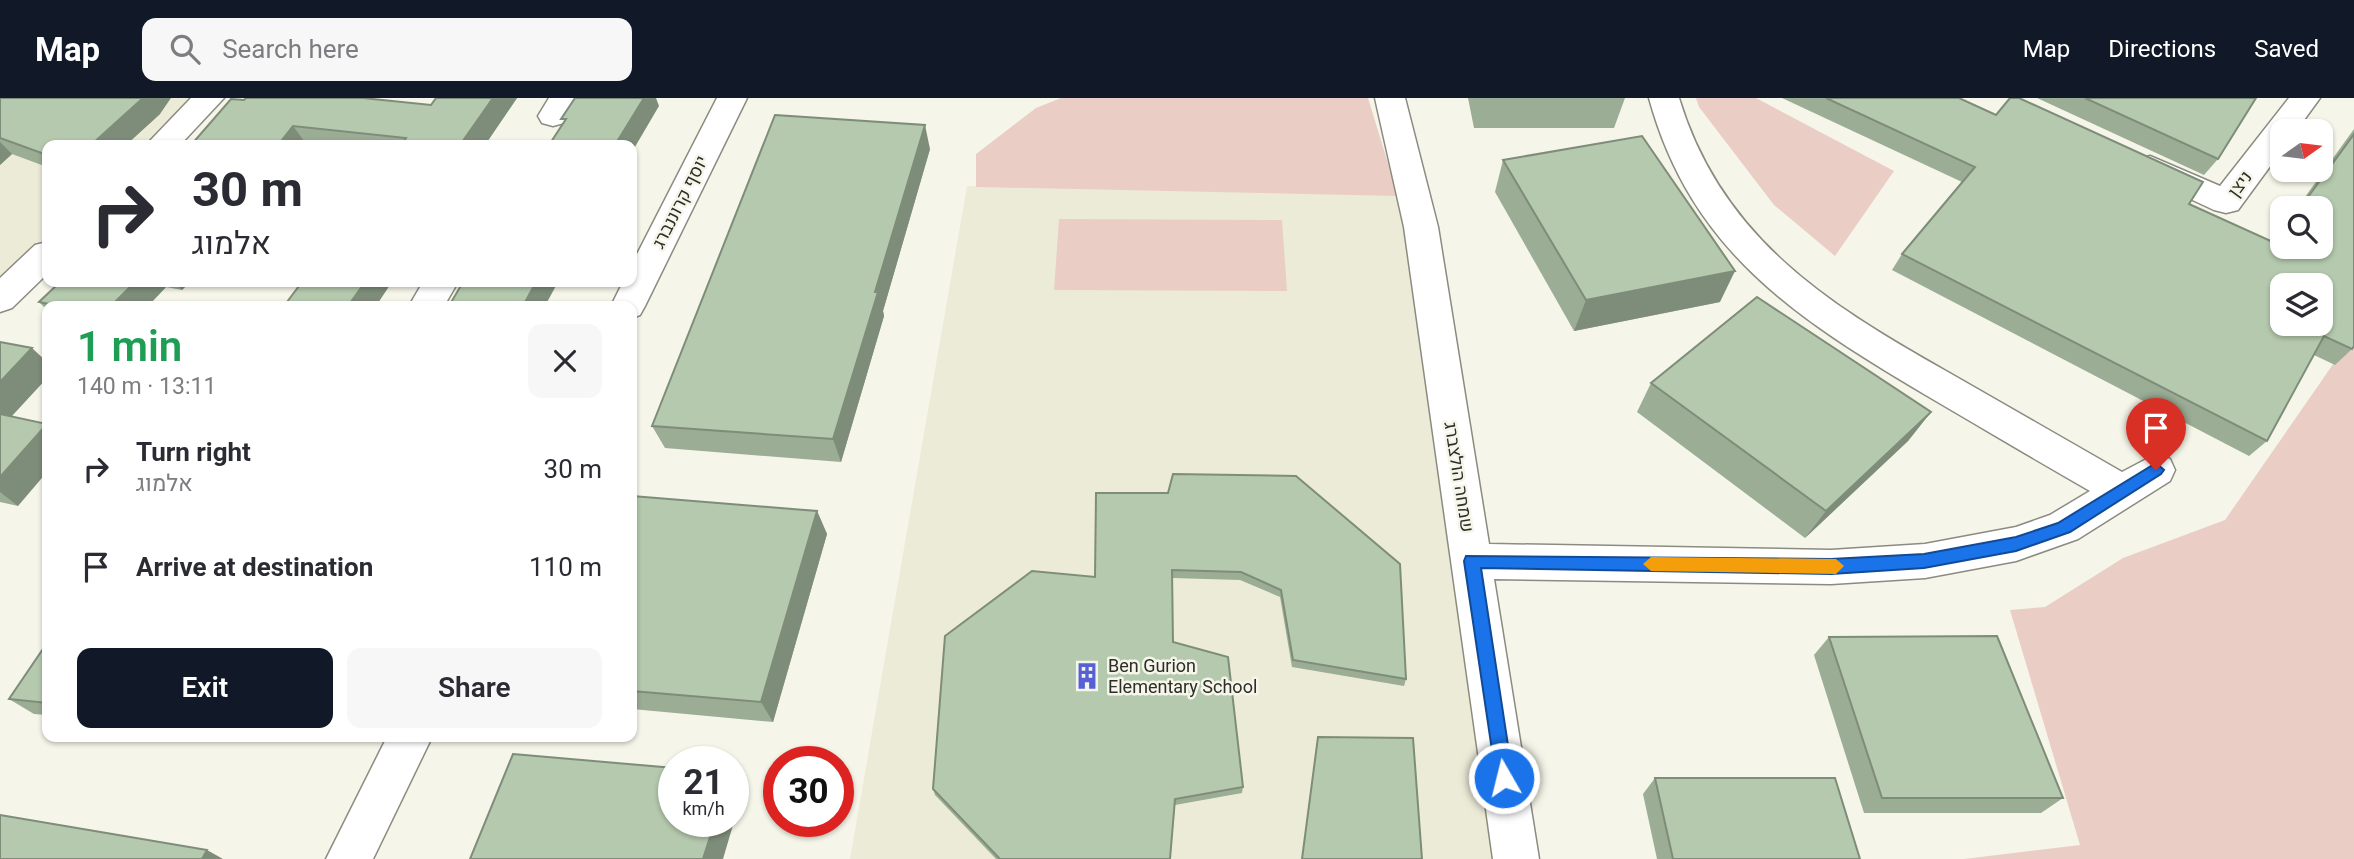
<!DOCTYPE html>
<html lang="en">
<head>
<meta charset="utf-8">
<style>
  :root { --surface:#fff; --page:#f7f7f7; --text:#2b2b33; --muted:#7c7c81; --accent:#111827 }
  body { margin:0; font-family:Roboto,Heebo,sans-serif; background:var(--page); color:var(--text); height:100vh; display:flex; flex-direction:column; font-size:26px; white-space:nowrap }
  * { box-sizing:border-box; margin:0 }
  p { font-size:23px; color:var(--muted) }
  .icon { flex:none; width:38px; height:38px; fill:none; stroke:currentColor; stroke-width:2; stroke-linecap:round; stroke-linejoin:round }
  .map { position:relative; flex:1; overflow:hidden }
  .sheet { position:absolute; left:42px; top:203px; width:595px; height:441px; display:flex; flex-direction:column; background:var(--surface); border-radius:14px; box-shadow:0 2px 5px #0004 }
  .sheet>* { flex:none }
  .guide { position:absolute; left:42px; top:42px; width:595px; height:147px; border-radius:14px; box-shadow:0 2px 5px #0004; background:#fff; color:var(--text); overflow:hidden }
  .needle { width:46px; rotate:76deg }
  .controls { position:absolute; left:2270px; top:21px; display:grid; gap:14px }
  .controls a { display:grid; place-items:center; width:63px; height:63px; border-radius:14px; background:var(--surface); box-shadow:0 2px 5px #0004; font-size:35px }
  .speed { position:absolute; left:658px; top:648px; display:flex; gap:14px; font-size:35px; font-weight:700; text-align:center }
  .speed>* { display:grid; place-content:center; width:91px; height:91px; border-radius:50%; background:var(--surface); box-shadow:0 2px 5px #0004; line-height:1 }
  .speed small { font-size:18px; font-weight:400 }
  .speed .limit { border:10px solid #d22; background:#fff; color:#111 }
  .pin { position:absolute; display:grid; place-items:center; width:60px; height:60px; color:#fff; margin:-72px -30px; border-radius:50% 50% 50% 0; rotate:-45deg; box-shadow:0 0 7px #0007 }
  .pin .icon { rotate:45deg }
  .me { position:absolute; width:77px; margin:-38px; rotate:352deg; stroke-linejoin:round; filter:drop-shadow(0 0 5px #0008) }
  .turn { display:flex; align-items:center; gap:24px; height:147px; padding:0 35px; font-size:32px }
  .turn .icon { width:91px; height:91px; stroke-width:2.5 }
  .turn b { display:block; font-size:49px; line-height:60px }
  .round { display:grid; place-items:center; flex:none; width:74px; height:74px; border-radius:14px; background:var(--page) }
  .headline { display:flex; align-items:center; justify-content:space-between; height:119px; padding:0 35px }
  h1 { font-size:42px; font-weight:600; line-height:52px; color:#1e9e55 }
  .cta { display:flex; gap:14px; margin-top:auto; padding:14px 35px }
  .cta a { flex:1; height:80px; border-radius:14px; background:var(--accent); color:#fff; font-size:28px; font-weight:600; line-height:80px; text-align:center }
  .cta a+a { background:var(--page); color:var(--text) }
  ul { padding:0; list-style:none }
  li { display:flex; align-items:center; gap:21px; height:98px; padding:0 35px }
  li div { flex:1 }
  li b { display:block; font-size:26px }
  li em { font-style:normal }
  header { display:flex; align-items:center; gap:42px; box-sizing:border-box; height:98px; padding:0 35px; background:var(--accent); color:#fff }
  header strong { font-size:33px }
  nav { display:flex; gap:38px; margin-inline-start:auto; font-size:24px }
  .search { width:490px; height:63px; background:var(--page); display:flex; align-items:center; gap:18px; box-sizing:border-box; padding:0 24px; border-radius:14px; color:var(--muted); font-size:26px }
  .map>svg:first-child { display:block }
  .built { fill:#ecebd8 }
  .green { fill:#eacec6 }
  .lines { fill:none; stroke-linecap:round; stroke-linejoin:round }
  .minor-casing { stroke:#8c8b80; stroke-width:3 }
  .minor { fill:#fff; fill-rule:evenodd }
  .wall { fill:#9bad95 }
  .shaded-wall { fill:#7e8d79 }
  .building { fill:#b4c9ad; stroke:#7e8d79; stroke-width:2; fill-rule:evenodd }
  .route { fill:#1a73e8; stroke:#114b97; stroke-width:2 }
  .slow { fill:#f59e0b }
  .labels { text-anchor:middle; stroke-width:5; stroke-linejoin:round; paint-order:stroke }
  .street-label { font-size:18px; fill:#2d2d29; stroke:#f6f5e9 }
  .poi-label { font-size:18px; fill:#2d2d29; stroke:#f6f5e9; text-anchor:start }
</style>
</head>
<body>
<header>
<strong>Map</strong>
<div class="search"><svg class="icon" aria-label="search" viewBox="0 0 24 24"><circle cx="10" cy="10" r="6"/><path d="M15 15l6 6"/></svg>Search here</div>
<nav><a>Map</a><a>Directions</a><a>Saved</a></nav>
</header>
<div class="map">
<svg width="2354" height="761" viewBox="0 0 2354 761">
  <rect width="100%" height="100%" fill="#f6f5e9"/>
  <g class="built">
    <path d="M0,0h191l-45,47h-99v93l-47,44z"/>
    <path d="M967,88l452,9 77,664h-646z"/>
  </g>
  <g class="green">
    <path d="M1061,0h307l30,98 -422,-9v-33l60,-46z"/>
    <path d="M1696,0h60l138,73 -59,85 -61,-51 -75,-98z"/>
    <path d="M1059,121l223,1 5,71 -233,-1z"/>
    <path d="M2354,236v525h-390l116,-14 -70,-235 35,-3 78,-49 102,-38z"/>
  </g>
  <g class="lines">
    <defs>
      <g id="minor">
        <path d="M191,0h33l-44,47h-34z"/>
        <path d="M549,0h31l-16,25 -11,3 -11,-3 -4,-7z"/>
        <path d="M717,0h30l-102,208 -5,9 -8,3v-12h-21l12,-24h9v-18z"/>
        <path d="M1375,0h30l33,129 51,317 342,6 94,-6 91,-17 34,-12 40,-24c-56,-32 -111,-65 -166,-97 -128,-76 -233,-143 -275,-296h30c42,139 148,206 267,273 59,34 117,67 176,101l34,-18 14,5 5,11 -5,11 -92,58 -62,22 -91,17 -94,6 -337,-5 45,280h-46l-89,-632z"/>
        <path d="M2289,0h31l-24,33h-14v19l-44,60 -12,3 -12,-3 -75,-35 -5,-8 5,-8 11,-3 70,30z"/>
        <path d="M47,144v32l-35,34 -12,4v-34l35,-33z"/>
        <path d="M423,184h35l-14,24h-35z"/>
        <path d="M387,639h45l-59,122h-47z"/>
      </g>
    </defs>
    <use href="#minor" class="minor-casing"/>
    <use href="#minor" class="minor"/>
  </g>
  <g class="wall">
    <path d="M0,0l160,16 -34,31h-79v22l-35,-13 -12,11z"/>
    <path d="M436,0h81l-32,47h-294l53,-45 187,5z"/>
    <path d="M1468,0h157l-11,30h-140z"/>
    <path d="M1782,0h177l314,144 9,-13v18l38,-39h-23l57,-79v217l-2,3 -17,16 -21,-10 -47,86 -18,15 -357,-186 10,-16 60,-72z"/>
    <path d="M2037,0h219l-38,61 -14,16z"/>
    <path d="M930,51l-47,162 1,5 -43,146 -176,-14 -13,-22z"/>
    <path d="M1503,62l217,142 -146,29 -79,-139z"/>
    <path d="M60,184h130l-8,8 -16,-3 -18,19h-101v4l-8,-8z"/>
    <path d="M0,244l47,20v16l-36,38 7,90 -18,-4z"/>
    <path d="M1651,285l280,29 -23,29 -103,97 -168,-126z"/>
    <path d="M1168,395l238,186 -2,7 -112,-19 -12,-70 -40,-17 -68,-2 1,64 70,145 -1,6 -67,12 -5,54h-174l-61,-64 -2,-6 162,-212z"/>
    <path d="M632,398l185,15 10,23 -54,188 -141,-13z"/>
    <path d="M1829,539l234,161 -22,15h-177l-50,-158z"/>
    <path d="M47,545v72l-13,-1 -25,-15z"/>
    <path d="M1655,680l205,81h-203l-14,-65z"/>
  </g>
  <g class="shaded-wall">
    <path d="M143,0h28l-11,16 -34,31h-35z"/>
    <path d="M493,0h24l-32,47h-25z"/>
    <path d="M644,0h12l3,8 -27,46v-7h-17z"/>
    <path d="M925,27l5,24 -47,162 1,5 -43,146 -8,-23 42,-147z"/>
    <path d="M293,28l14,19h-29z"/>
    <path d="M0,44l12,12 -12,11z"/>
    <path d="M1735,173l-15,31 -146,29 12,-31z"/>
    <path d="M135,184h27l4,5 -18,19h-37z"/>
    <path d="M174,184h16l-8,8z"/>
    <path d="M365,184h27l-16,24h-28z"/>
    <path d="M536,184h22l-13,24h-22z"/>
    <path d="M32,250l15,14v16l-47,51v-47z"/>
    <path d="M1931,314l-23,29 -103,97 21,-27z"/>
    <path d="M47,327v47l-29,34 -18,-14v-15z"/>
    <path d="M817,413l10,23 -54,188 -12,-20z"/>
    <path d="M733,680l10,13 -20,68h-20l12,-38h18z"/>
    <path d="M207,752l16,9h-21z"/>
  </g>
  <g class="building">
    <path d="M0,0h143l-52,47h-44v10l-47,-17z"/>
    <path d="M246,0h117l68,7 5,-7h57l-33,47h-59l5,-7 -113,-12 -15,19h-87l40,-46 13,1z"/>
    <path d="M575,0h69l-29,47h-66l17,-26h-5z"/>
    <path d="M1826,0h133l37,17 14,-17h9l184,84 -14,22 86,39 7,-9v13h38v-39h-20l54,-74v212l-2,3 -28,-13 -57,105 -365,-187 73,-87zM2282,187h38v39h-38z"/>
    <path d="M2085,0h171l-38,61z"/>
    <path d="M775,17l150,10 -50,167h3l-45,147 -181,-13z"/>
    <path d="M1642,38l93,135 -149,29 -83,-140z"/>
    <path d="M60,184h75l-24,24h-53l-19,-4z"/>
    <path d="M302,184h63l-17,24h-64z"/>
    <path d="M463,184h73l-13,24h-74z"/>
    <path d="M1757,199l174,115 -105,99 -175,-128z"/>
    <path d="M0,244l32,6 -32,34z"/>
    <path d="M0,316l47,10 -47,53z"/>
    <path d="M1173,376l123,2 104,88 6,115 -113,-19 -12,-70 -40,-18 -69,-2 1,72 55,15 15,130 -68,12 -5,60h-170l-67,-70 12,-153 87,-65 63,6 1,-84h72z"/>
    <path d="M632,398l185,15 -56,191 -129,-11z"/>
    <path d="M1997,538l66,162h-181l-53,-161z"/>
    <path d="M47,545v60l-38,-4z"/>
    <path d="M1318,639l95,1 9,121h-120z"/>
    <path d="M513,656l161,14v53h41l-12,38h-233z"/>
    <path d="M1655,680h180l25,81h-187z"/>
    <path d="M0,717l207,35 -5,9h-202z"/>
  </g>
  <path class="route" d="M2156,365l8,7 -3,4 -91,58 -54,19 -92,17 -93,6 -350,-6 32,210 -3,6 -6,2 -7,-2 -33,-223 2,-5 365,3 93,-5 92,-17 42,-14z"/>
  <path class="slow" d="M1651,459l185,2 8,7 -8,8 -185,-3 -8,-7z"/>
  <defs>
    <symbol id="building-bare" viewBox="-9 -9 18 18"><path d="M-4-6H4V6H1V3H-1V6H-4ZM-2.5-4.3h1.7v1.8h-1.7ZM.8-4.3h1.7v1.8H.8ZM-2.5-1h1.7V.8h-1.7ZM.8-1h1.7V.8H.8Z" fill="#5661d8" stroke="#f6f5e9" stroke-width="2.5" paint-order="stroke"/></symbol>
  </defs>
  <g fill-rule="evenodd">
    <use href="#building-bare" x="1068" y="559" width="38" height="38"/>
  </g>
  <g class="labels">
    <g class="street-label">
      <text transform="translate(2240 86) rotate(-53)" y="6">ניצן</text>
      <text transform="translate(680 104) rotate(-63)" y="6">יוסף קרוננברג</text>
      <text transform="translate(1459 379) rotate(81)" y="6">שמחה הולצברג</text>
    </g>
    <g class="poi-label">
      <text x="1108" y="574">Ben Gurion<tspan x="1108" dy="21">Elementary School</tspan></text>
    </g>
  </g>
</svg>
<div class="controls">
<a><svg class="needle" viewBox="-14 -14 28 28"><path d="M0-13l5 13h-10z" fill="#e53935"/><path d="M0 13l5-13h-10z" fill="#7c7c81"/></svg></a>
<a><svg class="icon" aria-label="search" viewBox="0 0 24 24"><circle cx="10" cy="10" r="6"/><path d="M15 15l6 6"/></svg></a>
<a><svg class="icon" aria-label="layers" viewBox="0 0 24 24"><path d="M12 4l9 5-9 5-9-5zM3 14l9 5 9-5"/></svg></a>
</div>
<div class="speed"><div>21<small>km/h</small></div><div class="limit">30</div></div>
<div class="pin" style="left:2156px;top:372px;background:#d93025"><svg class="icon" aria-label="arrive" viewBox="0 0 24 24"><path d="M6 21V4h12l-3 4 3 4H6"/></svg></div>
<svg class="me" style="left:1504px;top:680px" viewBox="-20 -20 40 40"><circle r="17" fill="#1a73e8" stroke="#fff" stroke-width="3"/><path d="M0-11L8 9 0 5-8 9z" fill="#fff"/></svg>
<div class="guide">
<div class="turn"><svg class="icon" aria-label="right" viewBox="0 0 24 24"><path d="M7 20v-9h11M14 6l5 5-5 5"/></svg><div><b>30 m</b>אלמוג</div></div>
</div>
<section class="sheet">
<div class="headline"><div><h1>1 min</h1><p>140 m · 13:11</p></div><a class="round"><svg class="icon" aria-label="close" viewBox="0 0 24 24"><path d="M6 6l12 12M18 6L6 18"/></svg></a></div>
<ul>
<li><svg class="icon" aria-label="right" viewBox="0 0 24 24"><path d="M7 20v-9h11M14 6l5 5-5 5"/></svg><div><b>Turn right</b><p>אלמוג</p></div><em>30 m</em></li>
<li><svg class="icon" aria-label="arrive" viewBox="0 0 24 24"><path d="M6 21V4h12l-3 4 3 4H6"/></svg><div><b>Arrive at destination</b></div><em>110 m</em></li>
</ul>
<div class="cta"><a>Exit</a><a>Share</a></div>
</section>
</div>
</body>
</html>
